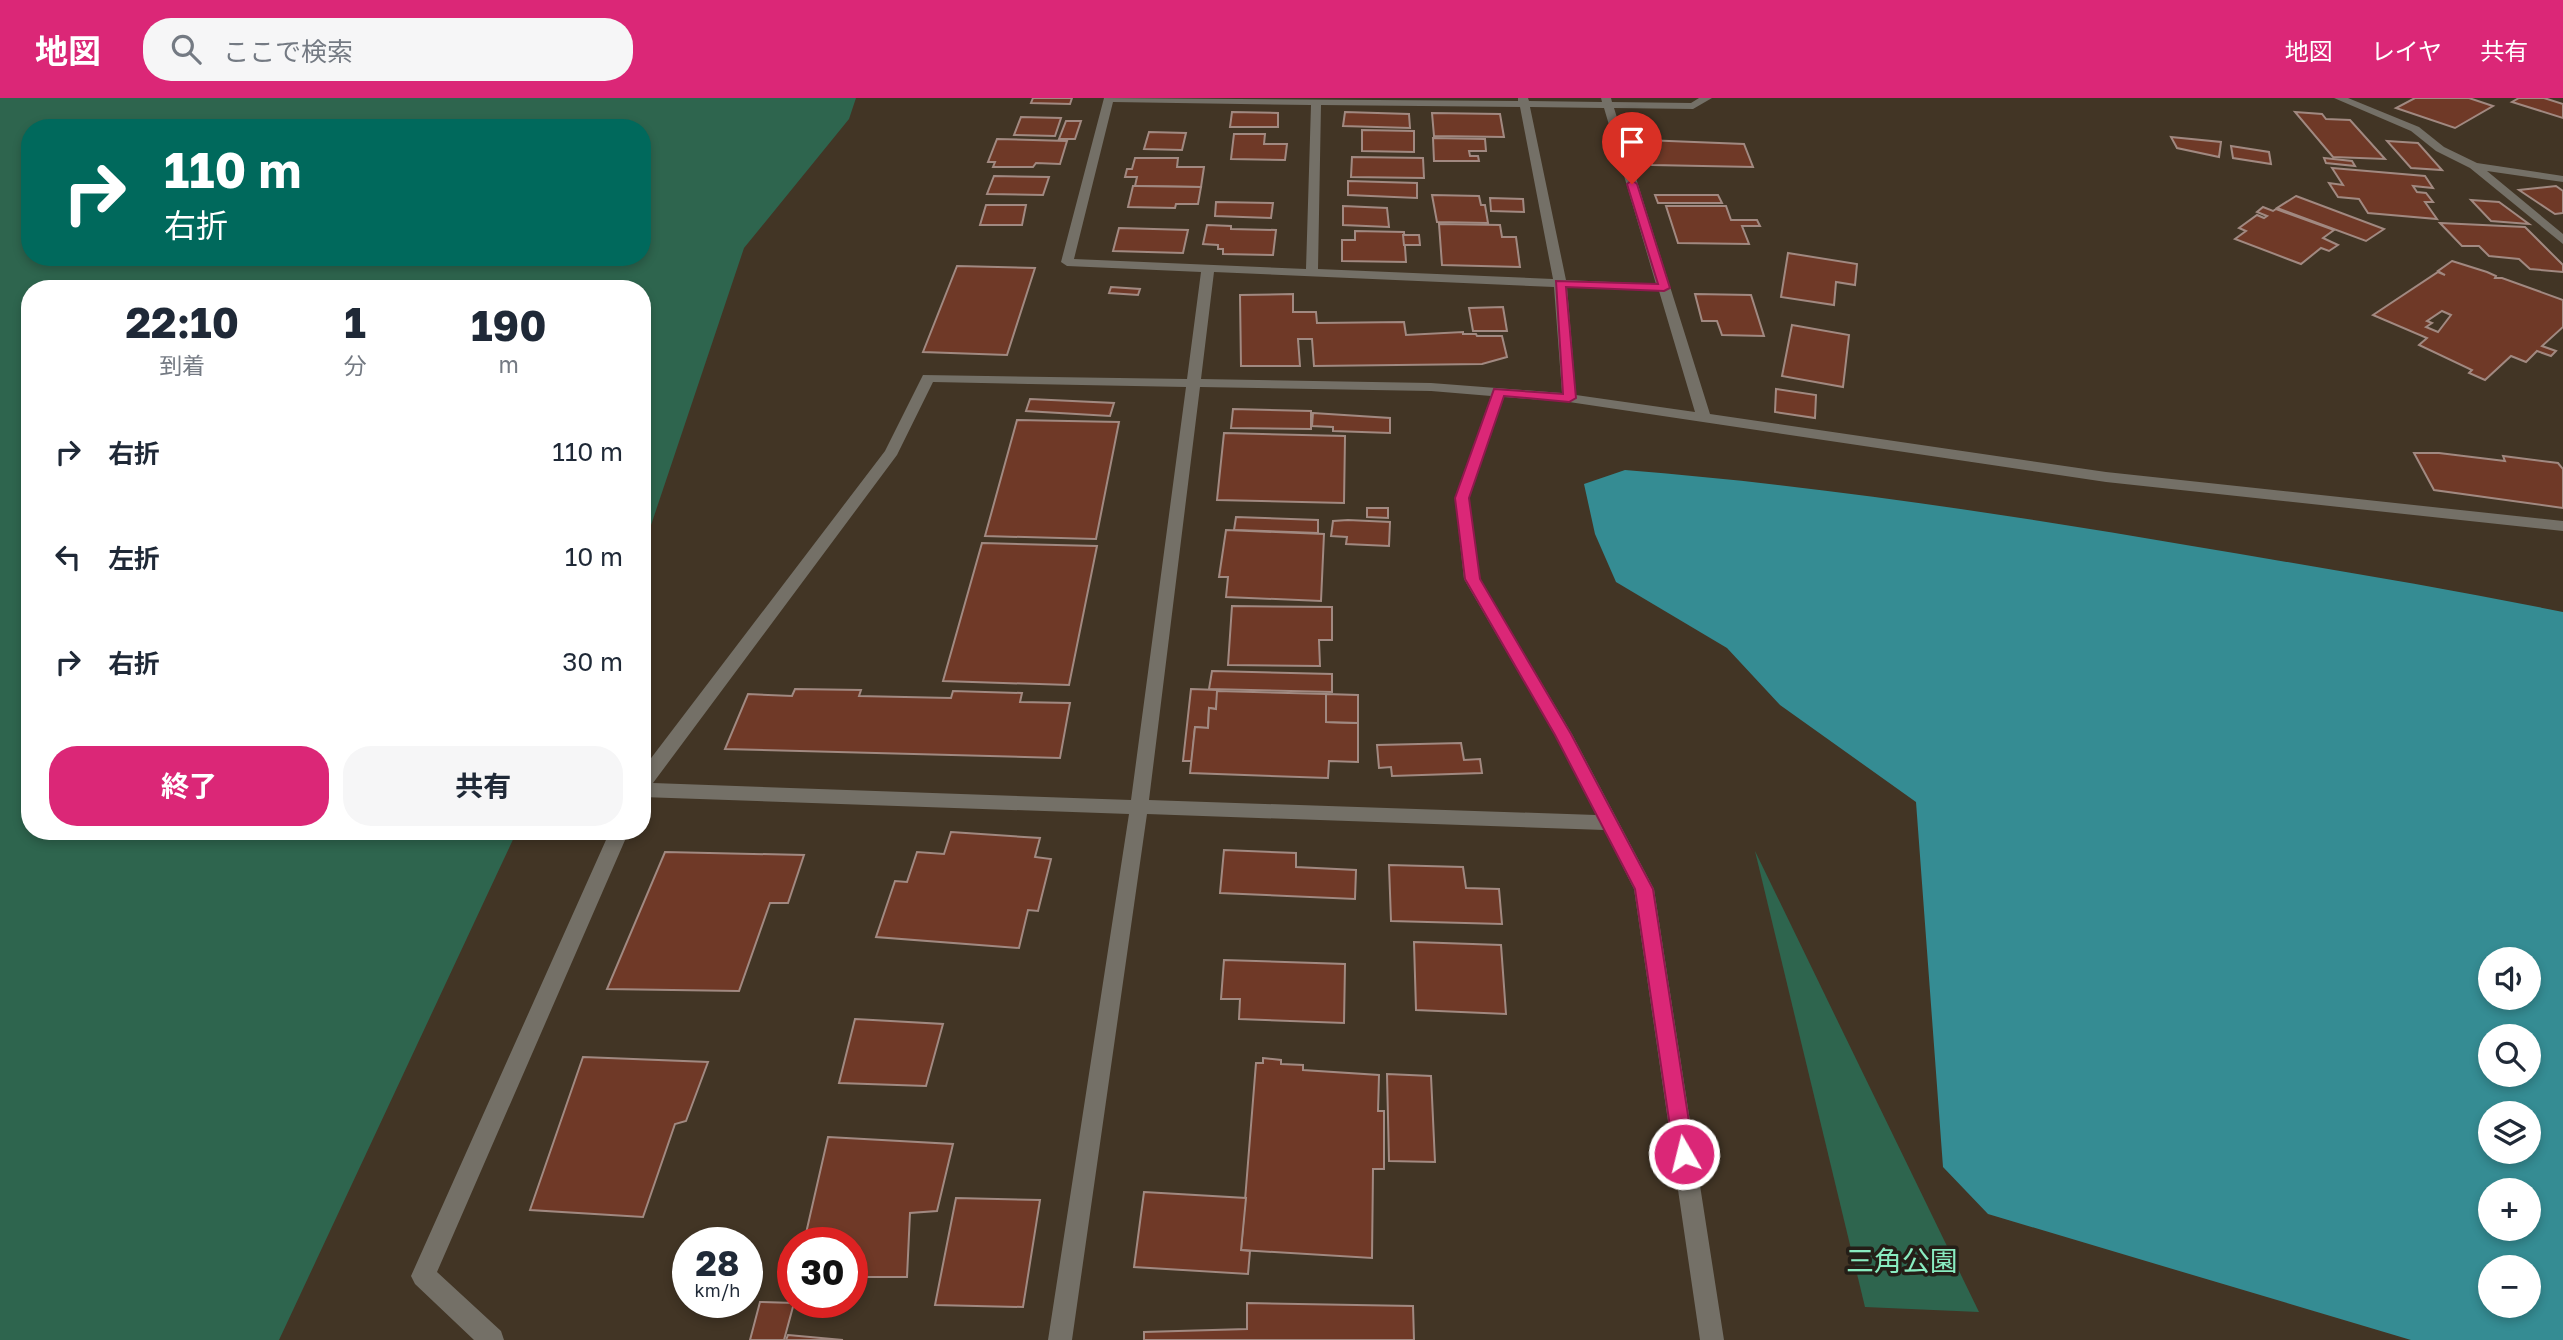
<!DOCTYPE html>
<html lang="ja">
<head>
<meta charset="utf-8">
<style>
  :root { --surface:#fff; --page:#f6f6f7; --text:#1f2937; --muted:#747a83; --accent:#db2777 }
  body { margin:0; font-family:"Golos Text","Noto Sans JP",sans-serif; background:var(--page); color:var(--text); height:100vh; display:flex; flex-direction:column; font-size:26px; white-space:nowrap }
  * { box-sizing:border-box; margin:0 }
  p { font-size:23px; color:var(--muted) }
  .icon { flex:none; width:38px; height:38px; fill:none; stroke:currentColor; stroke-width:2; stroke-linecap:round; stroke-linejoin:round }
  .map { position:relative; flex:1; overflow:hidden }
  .sheet { position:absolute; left:21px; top:182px; width:630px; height:560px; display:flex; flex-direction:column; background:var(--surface); border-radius:28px; box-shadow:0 4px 10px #0003 }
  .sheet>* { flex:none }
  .top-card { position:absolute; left:21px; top:21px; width:630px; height:147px; border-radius:28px; box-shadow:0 4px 10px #0003; background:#00695c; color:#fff; overflow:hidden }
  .controls { position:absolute; left:2478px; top:849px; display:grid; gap:14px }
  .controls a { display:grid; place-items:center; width:63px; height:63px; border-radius:50%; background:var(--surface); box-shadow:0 4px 10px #0003; font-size:35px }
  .speed { position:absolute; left:672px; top:1129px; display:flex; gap:14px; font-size:35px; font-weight:700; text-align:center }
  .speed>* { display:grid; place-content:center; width:91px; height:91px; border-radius:50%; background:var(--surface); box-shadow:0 4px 10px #0003; line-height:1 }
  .speed small { font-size:18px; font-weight:400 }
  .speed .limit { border:10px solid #d22; background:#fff; color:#111 }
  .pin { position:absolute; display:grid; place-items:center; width:60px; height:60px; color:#fff; margin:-72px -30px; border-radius:50% 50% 50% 0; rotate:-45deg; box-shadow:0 0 7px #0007 }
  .pin .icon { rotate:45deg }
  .me { position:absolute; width:77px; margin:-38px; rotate:352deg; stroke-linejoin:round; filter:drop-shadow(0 0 5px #0008) }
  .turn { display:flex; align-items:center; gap:24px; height:147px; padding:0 28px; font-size:32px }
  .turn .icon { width:91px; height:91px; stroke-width:2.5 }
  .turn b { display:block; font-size:49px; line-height:60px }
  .eta { display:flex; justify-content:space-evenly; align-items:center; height:119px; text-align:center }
  .eta b { font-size:42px; font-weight:700; line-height:49px }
  .primary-button { display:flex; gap:14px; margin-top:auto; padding:14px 28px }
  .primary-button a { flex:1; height:80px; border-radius:28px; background:var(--accent); color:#fff; font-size:28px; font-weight:700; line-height:80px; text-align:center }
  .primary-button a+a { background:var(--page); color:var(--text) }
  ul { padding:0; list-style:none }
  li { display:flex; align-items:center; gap:21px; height:105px; padding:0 28px }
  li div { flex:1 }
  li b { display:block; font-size:26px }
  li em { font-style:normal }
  header { display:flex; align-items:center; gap:42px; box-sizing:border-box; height:98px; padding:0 35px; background:var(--accent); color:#fff }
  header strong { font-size:33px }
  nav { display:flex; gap:38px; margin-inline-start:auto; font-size:24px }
  .search { width:490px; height:63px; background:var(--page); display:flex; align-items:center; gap:18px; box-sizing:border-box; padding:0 24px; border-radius:28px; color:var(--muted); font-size:26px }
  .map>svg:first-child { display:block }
  .green { fill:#2e654e; fill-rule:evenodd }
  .water { fill:#358c93; fill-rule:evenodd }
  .building { fill:#6f3927; stroke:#a18981; stroke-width:2; fill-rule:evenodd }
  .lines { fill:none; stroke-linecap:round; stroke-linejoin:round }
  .street { fill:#747067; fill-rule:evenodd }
  .route { fill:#db2777; stroke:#8e194d; stroke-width:2 }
  .labels { text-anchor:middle; stroke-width:7; stroke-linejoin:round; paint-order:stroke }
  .near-park-label { font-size:28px; fill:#89ecc0; stroke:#241e17 }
</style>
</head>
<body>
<header>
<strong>地図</strong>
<div class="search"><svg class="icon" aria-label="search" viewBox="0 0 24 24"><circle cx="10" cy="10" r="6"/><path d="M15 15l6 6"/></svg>ここで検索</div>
<nav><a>地図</a><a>レイヤ</a><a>共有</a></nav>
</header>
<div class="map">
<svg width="2563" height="1242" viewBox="0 0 2563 1242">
  <rect width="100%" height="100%" fill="#423525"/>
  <g class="green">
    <path d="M0,0h856l-7,21 -105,129 -102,304v-263h-612v542h487l-238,509h-279zM30,30h612v129h-612z"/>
    <path d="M1755,753l224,461 -114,-5z"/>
  </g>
  <path class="water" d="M1625,372c190,15 379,44 567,76 124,21 248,41 371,66v728h-152l-423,-126 -45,-47 -27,-365 -136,-97 -53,-57 -111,-66 -21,-48 -11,-50zM2529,861v39h-39v-39zM2529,938v38h-39v-38zM2490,1015h39v39h-39zM2490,1092h39v38h-39zM2529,1169v39h-39v-39z"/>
  <g class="building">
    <path d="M1033,0h39l-2,6 -39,-1z"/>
    <path d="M2415,0h54l24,8 -38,22 -59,-20z"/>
    <path d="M2519,0h25l19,6v14l-51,-16z"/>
    <path d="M1232,14l46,1v14h-48z"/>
    <path d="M1345,14l64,2 1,14 -67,-2z"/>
    <path d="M2295,14l27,2 4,5 24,1 35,39 -52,-2z"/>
    <path d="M1432,15l68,1 4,23 -70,-1z"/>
    <path d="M1021,19l40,1 -6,18 -41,-1z"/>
    <path d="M1066,23h15l-6,18h-16z"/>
    <path d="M1362,32l52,1v21l-52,-1z"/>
    <path d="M1149,34l37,1 -4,17 -38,-1z"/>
    <path d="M1234,36h31l-1,10h23l-2,16 -54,-1z"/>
    <path d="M2171,39l50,5 -2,15 -42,-9z"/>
    <path d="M1433,40l52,1 1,12h-17l1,5h8l1,5h-45z"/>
    <path d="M997,41l70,2 -7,23 -24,-1 -3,4h-40l2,-5h-7z"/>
    <path d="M1644,42l100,4 9,23 -101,-2z"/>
    <path d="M2387,43l31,2 24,27 -31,-2z"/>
    <path d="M2231,48l38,6 2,12 -38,-6z"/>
    <path d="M1352,59l71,1 1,20 -73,-1z"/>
    <path d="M1135,60h43l-1,9h27l-3,20 -66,-1 2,-9h-12l2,-8h5z"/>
    <path d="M2324,60l28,3 3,5 -29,-3z"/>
    <path d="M2332,70l93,8 8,12 -20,-2 4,6 9,1 7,9h-8l12,17 -69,-6 -9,-14 -21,-2 -9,-14 14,2z"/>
    <path d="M994,78l55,1 -6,18 -56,-1z"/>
    <path d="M1348,83l69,2v15l-69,-3z"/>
    <path d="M1133,88h2l66,1 -3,17h-22l-1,4 -47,-1z"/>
    <path d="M2556,88l7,5v22l-8,1 -36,-24z"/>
    <path d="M1432,97l47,1 2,9h4l3,18 -51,-1z"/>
    <path d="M1655,97h63l4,8h-64z"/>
    <path d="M2296,98l88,33 -18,12 -89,-33z"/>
    <path d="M1490,100l33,1 1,13 -33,-1z"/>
    <path d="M2471,102l28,2 30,22 -38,-3z"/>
    <path d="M1216,104l57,1 -2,15 -56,-2z"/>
    <path d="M986,107h40l-4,20h-42z"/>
    <path d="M1343,108l44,2 2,19 -46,-2z"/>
    <path d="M1666,108h60l5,14h26l3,6h-18l7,18 -71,-1z"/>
    <path d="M2263,109l10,4 3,-2 58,21 -11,8 15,7 -9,6 -8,-3 -20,16 -66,-25 11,-8 -7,-3 18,-13 7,3 3,-2 -10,-4z"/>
    <path d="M2440,125l85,4 38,38v7l-33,-3 -11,-10 -30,-3 -10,-10h-17z"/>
    <path d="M1439,126l61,1 2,12h14l4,30 -78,-2z"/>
    <path d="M1207,127l24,1v3l45,1 -3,25 -50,-1v-5h-5v-4l-15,-1z"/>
    <path d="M1119,130l69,2 -5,23 -70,-2z"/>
    <path d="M1355,133l49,1 2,30 -64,-1v-21h13z"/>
    <path d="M1403,137h16l1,10h-16z"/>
    <path d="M1788,155l69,11 -2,21 -19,-3 -2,23 -53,-8z"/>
    <path d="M2452,163l35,11 9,4 -1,2h7l61,22v27l-21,19 14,5 -5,5 -14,-5 -11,11 -15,-6 -26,24 -16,-7 3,-3 -53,-25 8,-7 -54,-23 65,-43 7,3 -7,-4zM2442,213l9,4 -13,17 -12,-5 6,-4 -5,-2z"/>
    <path d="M957,168l78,2 -28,87 -84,-3z"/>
    <path d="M1111,189l29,2 -2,6 -29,-2z"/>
    <path d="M1293,196v18h23l1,11 87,-1 2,13 57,-3v2h13l1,2h25l5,21 -25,7 -168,2 -2,-27h-14l2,27h-59l-1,-71z"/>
    <path d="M1695,196l56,1 13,41 -42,-1 -5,-14h-15z"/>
    <path d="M1503,209l4,24h-34l-4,-23z"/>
    <path d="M1792,227l57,10 -6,52 -61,-11z"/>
    <path d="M1776,291l40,6 -1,23 -40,-6z"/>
    <path d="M1030,301l84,4 -4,13 -84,-5z"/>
    <path d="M1233,311l78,2v18l-80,-1z"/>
    <path d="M1313,315l77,5v15l-57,-2v-4l-21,-1z"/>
    <path d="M1017,322l102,2 -23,117 -111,-3z"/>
    <path d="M1224,335l121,3 -1,67 -127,-3z"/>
    <path d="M2414,355h25l66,8 -2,-5 55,7 5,6v39l-129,-18z"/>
    <path d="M1367,410h21v10l-21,-1z"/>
    <path d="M1236,419l82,3v13l-84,-3z"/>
    <path d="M1348,422l42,2 -1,24 -43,-2 1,-7 -16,-1 2,-15z"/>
    <path d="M1226,432l98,4 -3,67 -95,-4 2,-20h-9z"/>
    <path d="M982,445l115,3 -28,139 -126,-4z"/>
    <path d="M1232,508l100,1v33h-13l1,26 -92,-1z"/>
    <path d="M1212,573l120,3v18l-123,-3z"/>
    <path d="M795,591l66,1 -2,6 92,2 2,-7 69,2 -2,9 50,1 -10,55 -335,-9 23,-55 44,2z"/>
    <path d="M1191,591l27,1 -2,19 -7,-1 -1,20 -13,-1 -3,34h-9z"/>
    <path d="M1217,593l109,3v28l32,1v39l-29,-1 -1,17 -138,-5 5,-46 13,1 1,-20 7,1z"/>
    <path d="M1326,596l32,1v28l-32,-1z"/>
    <path d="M1461,645l3,17 16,-1 2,14 -90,3 -1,-9 -12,1 -2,-23z"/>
    <path d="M951,734l89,6 -5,19 16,2 -13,52 -10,-1 -9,38 -143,-11 19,-56 12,1 10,-30 27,2z"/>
    <path d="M1224,752l72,3v14l60,3 -1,29 -135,-6z"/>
    <path d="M665,754l139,3 -16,48h-18l-31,88 -132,-2z"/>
    <path d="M1389,767l74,2 3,21 33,1 3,35 -111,-3z"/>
    <path d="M1414,844l87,3 5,69 -90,-4z"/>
    <path d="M1224,862l121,4 -1,59 -105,-4 1,-20h-19z"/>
    <path d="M855,921l88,5 -17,62 -87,-3z"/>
    <path d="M583,959l125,5 -22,59 -11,3 -32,93 -113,-7z"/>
    <path d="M1263,960l18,2v4l22,1v5l76,5 -1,36h6v58h-11l-1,89 -131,-8 15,-187h7z"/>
    <path d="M1387,976l44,2 4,86 -46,-1z"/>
    <path d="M828,1039l125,7 -16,67 -27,2 -3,64h-55v-35h-48z"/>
    <path d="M1144,1094l102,6 -5,52 9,1 -2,23 -114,-7z"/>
    <path d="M956,1100l84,2 -17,107 -88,-2z"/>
    <path d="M760,1204l34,1 -10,37h-34z"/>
    <path d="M1247,1205l166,3 1,34h-270v-8l103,-3z"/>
    <path d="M788,1237l55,5h-57z"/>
  </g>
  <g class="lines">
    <g class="street">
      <path d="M1104,0l414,3v-3h10l1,3 73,1 -1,-4h10l1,4 79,1 8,-5h13l-19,11 -79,-1 96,306 396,58 457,49v10l-457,-49 -537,-80 -65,-5 -35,101 11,81 92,155 82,155 70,451h-24l-66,-451 -30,-59 -457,-16 -75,526h-24l81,-526 -487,-17v-27l243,-319 38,-76 264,4 14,-107 -134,-6 -6,-4zM1113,4l198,3 -5,164 -232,-10zM1321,7l199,2 33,172 -235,-10zM1530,9l74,1 52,176 -90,-4zM1214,174l340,15 8,106 -131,-10 -230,-4zM1567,189l92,4 36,121 -119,-17zM933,284l253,5 -55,413 -478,-17 244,-328zM1200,289l231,4 60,5 -36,102 9,81 91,156 41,80 -447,-15z"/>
      <path d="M2334,0h14l71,29 25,20 33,16 86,13v6l-76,-11 76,63v10l-93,-76 -34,-17 -25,-20z"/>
      <path d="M610,733h19l-192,441 64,59 3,9h-30l-59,-56 -4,-8z"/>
    </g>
  </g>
  <path class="route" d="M1632,82l5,4 33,104 -6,3 -98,-4 10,111 -7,4 -65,-6 -35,102 11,81 91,155 82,155 41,265 -3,7 -7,3 -7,-3 -3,-7 -39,-265 -80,-154 -90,-156 -10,-81 39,-109 69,5 -7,-113 102,3 -31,-100z"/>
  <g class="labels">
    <g class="near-park-label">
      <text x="1902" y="1173">三角公園</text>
    </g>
  </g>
</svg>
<div class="controls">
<a><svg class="icon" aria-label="sound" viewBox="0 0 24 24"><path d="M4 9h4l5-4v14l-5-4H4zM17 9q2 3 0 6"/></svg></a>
<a><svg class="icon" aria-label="search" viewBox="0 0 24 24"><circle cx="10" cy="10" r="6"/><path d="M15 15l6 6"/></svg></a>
<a><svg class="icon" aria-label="layers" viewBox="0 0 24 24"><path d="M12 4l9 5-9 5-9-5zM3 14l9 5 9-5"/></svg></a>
<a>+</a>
<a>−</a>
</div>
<div class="speed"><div>28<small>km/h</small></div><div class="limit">30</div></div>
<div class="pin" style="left:1632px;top:86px;background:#d93025"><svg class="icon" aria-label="arrive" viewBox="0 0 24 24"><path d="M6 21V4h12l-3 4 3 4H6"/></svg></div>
<svg class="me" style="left:1684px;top:1056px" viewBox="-20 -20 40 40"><circle r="17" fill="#db2777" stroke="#fff" stroke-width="3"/><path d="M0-11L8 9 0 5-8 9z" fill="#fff"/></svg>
<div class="top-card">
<div class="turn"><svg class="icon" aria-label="right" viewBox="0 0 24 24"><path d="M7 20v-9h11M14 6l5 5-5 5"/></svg><div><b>110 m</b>右折</div></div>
</div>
<section class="sheet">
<div class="eta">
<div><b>22:10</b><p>到着</p></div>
<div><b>1</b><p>分</p></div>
<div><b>190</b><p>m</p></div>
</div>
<ul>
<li><svg class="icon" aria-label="right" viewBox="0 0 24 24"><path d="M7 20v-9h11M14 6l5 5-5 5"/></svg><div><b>右折</b></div><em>110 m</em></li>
<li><svg class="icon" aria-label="left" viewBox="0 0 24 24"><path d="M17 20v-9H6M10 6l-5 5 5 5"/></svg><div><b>左折</b></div><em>10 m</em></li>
<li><svg class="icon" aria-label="right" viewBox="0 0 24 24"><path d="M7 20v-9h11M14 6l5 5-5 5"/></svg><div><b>右折</b></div><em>30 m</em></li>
</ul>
<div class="primary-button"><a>終了</a><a>共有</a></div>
</section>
</div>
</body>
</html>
